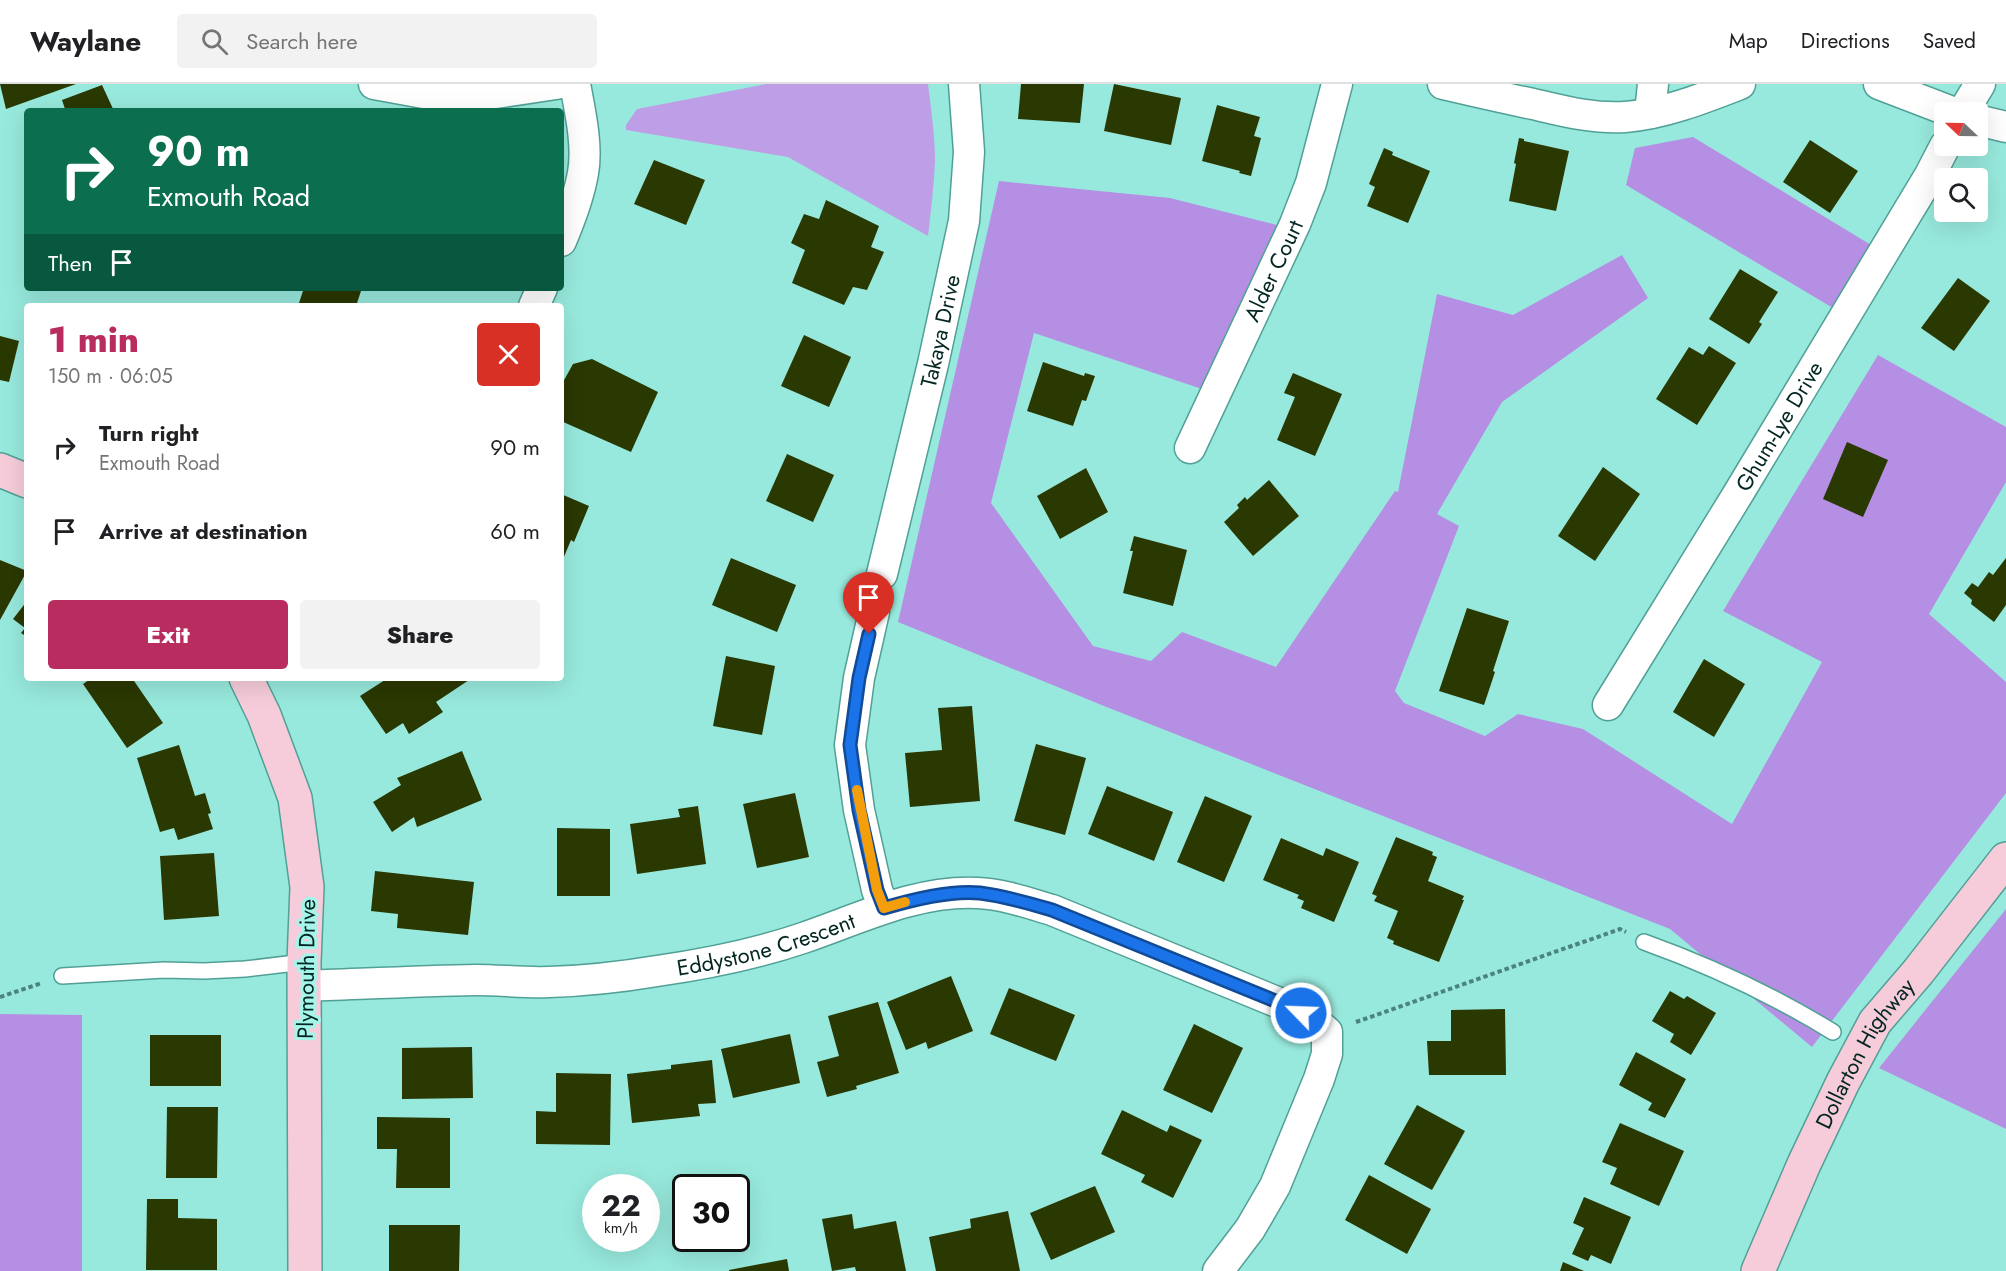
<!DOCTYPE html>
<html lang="en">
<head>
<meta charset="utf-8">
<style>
  :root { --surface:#fff; --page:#f2f2f2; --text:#202124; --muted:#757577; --line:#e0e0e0; --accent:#b92c5f }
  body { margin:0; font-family:Jost,sans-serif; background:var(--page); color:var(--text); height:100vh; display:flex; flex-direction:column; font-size:22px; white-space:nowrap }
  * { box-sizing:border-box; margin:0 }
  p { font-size:20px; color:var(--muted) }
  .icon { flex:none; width:33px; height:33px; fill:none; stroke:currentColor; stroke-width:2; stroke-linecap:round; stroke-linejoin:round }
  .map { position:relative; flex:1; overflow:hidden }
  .sheet { position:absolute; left:24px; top:219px; width:540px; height:378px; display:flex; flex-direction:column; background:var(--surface); border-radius:6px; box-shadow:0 6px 24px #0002 }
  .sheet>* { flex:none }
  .guide { position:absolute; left:24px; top:24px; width:540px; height:183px; border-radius:6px; box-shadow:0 6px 24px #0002; background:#0b6e4f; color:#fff; overflow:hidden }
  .needle { width:39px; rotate:292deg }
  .buttons { position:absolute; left:1934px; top:18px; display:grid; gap:12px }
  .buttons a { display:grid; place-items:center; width:54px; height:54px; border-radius:6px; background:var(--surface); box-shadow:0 6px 24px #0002; font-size:30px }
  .speed { position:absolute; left:582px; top:1090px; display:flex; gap:12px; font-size:30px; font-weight:700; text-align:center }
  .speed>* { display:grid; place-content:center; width:78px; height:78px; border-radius:50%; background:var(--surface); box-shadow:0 6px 24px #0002; line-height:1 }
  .speed small { font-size:15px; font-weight:400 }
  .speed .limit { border:3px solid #111; border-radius:9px; background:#fff; color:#111 }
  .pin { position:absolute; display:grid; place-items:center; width:51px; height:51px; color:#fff; margin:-62px -26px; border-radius:50% 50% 50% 0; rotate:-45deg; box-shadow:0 0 6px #0007 }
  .pin .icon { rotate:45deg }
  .me { position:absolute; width:66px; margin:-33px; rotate:294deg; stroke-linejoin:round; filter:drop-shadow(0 0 4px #0008) }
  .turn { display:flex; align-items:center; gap:21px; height:126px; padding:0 24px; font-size:27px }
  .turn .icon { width:78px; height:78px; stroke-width:2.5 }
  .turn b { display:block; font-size:42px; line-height:51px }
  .then { display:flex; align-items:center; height:57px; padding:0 24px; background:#0003; gap:12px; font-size:22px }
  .round { display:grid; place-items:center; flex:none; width:63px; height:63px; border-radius:6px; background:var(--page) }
  .summary { display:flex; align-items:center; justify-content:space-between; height:102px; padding:0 24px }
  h1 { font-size:36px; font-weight:800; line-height:45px; color:var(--accent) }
  .primary-button { display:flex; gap:12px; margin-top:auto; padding:12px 24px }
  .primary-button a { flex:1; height:69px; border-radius:6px; background:var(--accent); color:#fff; font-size:24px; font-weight:800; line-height:69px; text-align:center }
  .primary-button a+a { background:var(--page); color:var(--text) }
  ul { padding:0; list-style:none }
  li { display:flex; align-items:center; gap:18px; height:84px; padding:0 24px }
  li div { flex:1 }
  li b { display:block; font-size:22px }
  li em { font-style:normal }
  header { display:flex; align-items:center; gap:36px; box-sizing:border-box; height:84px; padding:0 30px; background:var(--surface); border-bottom:2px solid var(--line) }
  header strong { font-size:28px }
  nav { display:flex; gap:33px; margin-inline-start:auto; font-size:21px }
  .search { width:420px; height:54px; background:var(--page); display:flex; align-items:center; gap:15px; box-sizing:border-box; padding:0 21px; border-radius:6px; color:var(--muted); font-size:22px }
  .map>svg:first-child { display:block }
  .green { fill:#be9ee7 }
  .forest { fill:#b58fe4 }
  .building { fill:#2a3802 }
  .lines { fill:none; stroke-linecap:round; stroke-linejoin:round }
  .lane-casing { stroke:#51a096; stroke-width:18 }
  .street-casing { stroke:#51a096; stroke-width:33 }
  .secondary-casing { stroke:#51a096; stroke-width:36 }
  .path { stroke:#4b847c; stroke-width:4; stroke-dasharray:4.5 3; stroke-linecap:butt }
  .lane { stroke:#fff; stroke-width:15 }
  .street { stroke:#fff; stroke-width:30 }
  .secondary { stroke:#f6ccda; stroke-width:33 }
  .route-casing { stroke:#114b97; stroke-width:15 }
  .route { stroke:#1a73e8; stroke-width:10 }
  .slow { stroke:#f59e0b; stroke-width:10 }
  .labels { text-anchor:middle; stroke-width:6; stroke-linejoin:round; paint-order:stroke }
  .street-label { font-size:22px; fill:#032622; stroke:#a5f6ea }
</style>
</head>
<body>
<header>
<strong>Waylane</strong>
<div class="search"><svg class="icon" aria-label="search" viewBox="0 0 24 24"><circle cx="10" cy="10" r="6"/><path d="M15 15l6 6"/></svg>Search here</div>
<nav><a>Map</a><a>Directions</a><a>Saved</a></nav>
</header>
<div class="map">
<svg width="2006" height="1187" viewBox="0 0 2006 1187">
  <rect width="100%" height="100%" fill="#98e9dd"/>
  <path class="green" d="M766,0h162c3,25 7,51 7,76 -1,26 -4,50 -7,76l-140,-79 -162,-27v-5l11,-16z"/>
  <g class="forest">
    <path d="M1693,53l183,111 -38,63 -212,-126 9,-37z"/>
    <path d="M999,97l171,17 111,28 -79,163 -168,-56 -43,170 102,143 58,15 31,-29 94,35 119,-176 3,1 39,-198 76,21 109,-60 26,43 -146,104 -65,112 22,12 -64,165 9,12 81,33 33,-22 65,15 149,95 90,-162 -99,-51 155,-256 128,72v55l-77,132 77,68v111l-194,254 -142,-118 -566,-223 -206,-84z"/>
    <path d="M2006,825v220l-127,-61z"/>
    <path d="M0,930l82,1v256h-82z"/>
  </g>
  <g class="building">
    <path d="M0,0h76l-70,25z"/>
    <path d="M1021,0h63l-4,39 -62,-4z"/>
    <path d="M1114,0l67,14 -10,47 -67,-14z"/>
    <path d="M102,1l12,26h-54l5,-2 -3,-9z"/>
    <path d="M1217,21l43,12 -6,19 7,2 -10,38 -12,-3 1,-2 -38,-10z"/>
    <path d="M1519,54l5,1v2l45,10 -13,60 -47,-10 7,-37 -2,-1z"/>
    <path d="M1810,56l48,31 -28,42 -47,-31z"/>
    <path d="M1384,64l9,4 -1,3 38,16 -22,52 -41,-17 8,-19 -6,-3z"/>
    <path d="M654,76l51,20 -19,45 -52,-21z"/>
    <path d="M826,116l53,26 -8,21 13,5 -17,38 -14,-3 -9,18 -52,-22 13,-33 -14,-7 13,-29 15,5z"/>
    <path d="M1740,185l38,23 -19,30 3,2 -13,20 -40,-25z"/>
    <path d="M1958,194l32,23 -36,50 -33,-23z"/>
    <path d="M304,204h58l-6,18h-58z"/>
    <path d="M804,251l47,22 -22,50 -48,-21z"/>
    <path d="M0,252l19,5 -10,41 -9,-2z"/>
    <path d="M1709,262l27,17 -39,62 -41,-26 33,-52 14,8z"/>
    <path d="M592,275l66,33 -27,60 -70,-31v-39h2l10,-18z"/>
    <path d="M1043,278l41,14 1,-3 10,3 -9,25 -4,-1 -9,26 -46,-15z"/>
    <path d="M1293,289l49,21 -27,62 -38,-16 18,-43 -11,-4z"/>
    <path d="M1847,358l41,18 -25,57 -40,-18z"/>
    <path d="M787,370l47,21 -21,47 -47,-21z"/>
    <path d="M1603,383l37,27 -45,67 -37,-25z"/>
    <path d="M1086,384l22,44 -48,27 -23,-43z"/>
    <path d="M1269,396l30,36 -46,40 -29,-34 15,-14 -2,-3 8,-8 2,3z"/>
    <path d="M561,410l28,12 -15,36 -3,-2 -10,24z"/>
    <path d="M1134,452l53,14 -14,56 -50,-13 10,-42h-3z"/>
    <path d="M731,474l65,27 -19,47 -65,-27z"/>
    <path d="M2006,474v47l-12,17 -23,-18 1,-4 -8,-7 8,-10 6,4 11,-15 4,3z"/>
    <path d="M0,476l27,11 -27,49z"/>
    <path d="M27,517v36l-6,-4 4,-5 -12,-9z"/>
    <path d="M1467,524l42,13 -16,50 2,1 -11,33 -45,-14z"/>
    <path d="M726,572l49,10 -13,69 -49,-9z"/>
    <path d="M1704,575l41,25 -31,53 -41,-25z"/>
    <path d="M92,594h40l31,45 -36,25 -44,-64z"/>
    <path d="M388,594h80l1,2 -33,22 7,10 -34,22 -6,-11 -17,11 -26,-38z"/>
    <path d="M972,622l8,95 -70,6 -5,-54 37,-3 -4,-42z"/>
    <path d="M1036,660l50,14 -21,77 -51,-14z"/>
    <path d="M179,661l16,51 10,-3 6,20 -3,1 5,15 -35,11 -4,-12 -14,4 -23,-74z"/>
    <path d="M462,667l20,49 -65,27 -3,-10 -22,15 -19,-30 28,-17 -4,-7z"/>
    <path d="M1107,702l66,26 -19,49 -66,-27z"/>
    <path d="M795,709l14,64 -52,11 -14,-64z"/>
    <path d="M1205,712l47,20 -28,66 -47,-20z"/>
    <path d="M698,722l8,58 -69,10 -7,-50 50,-7 -2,-8z"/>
    <path d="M557,744l53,1v67h-53z"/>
    <path d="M1396,753l37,15 -1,3 5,2 -9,24 36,15 -2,4h2l-25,62 -46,-18 1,-3 -7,-3 11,-27 -24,-10 3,-5 -5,-2z"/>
    <path d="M1281,754l42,18 3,-8 33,14 -25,60 -33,-14 3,-7 -7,-3 2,-3 -36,-15z"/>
    <path d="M214,769l5,63 -55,4 -4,-64z"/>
    <path d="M375,787l99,11 -6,53 -71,-7 1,-14 -27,-3z"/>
    <path d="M951,892l22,55 -45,18 -2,-7 -20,8 -19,-48z"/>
    <path d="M1009,904l66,27 -19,46 -66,-27z"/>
    <path d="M1670,907l14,8 3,-3 29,17 -25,42 -21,-13 4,-8 -22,-13z"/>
    <path d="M878,918l21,71 -43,13 1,3 -30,8 -10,-35 22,-6 -11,-40z"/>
    <path d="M1505,925l1,66h-77l-2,-34h24v-31z"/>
    <path d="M1194,940l49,24 -31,65 -49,-23z"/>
    <path d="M790,950l10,49 -67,15 -12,-49z"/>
    <rect x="150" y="951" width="71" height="51"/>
    <path d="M472,963l1,51 -71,1v-51z"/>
    <path d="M1636,968l50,27 -21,39 -17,-8 4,-7 -33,-18z"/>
    <path d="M712,976l4,43 -18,1 2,12 -68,7 -5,-49 44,-5v-4z"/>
    <path d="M556,989l55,1 -1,71 -74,-1v-33l20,1z"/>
    <path d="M1417,1021l48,26 -33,59 -48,-26z"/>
    <path d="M167,1023h51l-1,71h-51z"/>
    <path d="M1122,1026l45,22 3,-7 32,15 -29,58 -32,-16 4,-7 -44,-21z"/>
    <path d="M377,1033l73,1v70h-54l1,-39h-20z"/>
    <path d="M1620,1039l64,28 -25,55 -49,-22 7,-16 -15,-6z"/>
    <path d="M1369,1091l62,34 -24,45 -62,-34z"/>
    <path d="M1095,1102l20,46 -64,28 -21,-47z"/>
    <path d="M1584,1113l47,20 -20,47 -20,-9 -3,6 -16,-7 12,-26 -11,-5z"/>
    <path d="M147,1115h31v19l39,1v51h-71z"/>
    <path d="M1008,1127l12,60h-84l-7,-34 42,-9 -1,-9z"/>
    <path d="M852,1130l2,15 42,-8 10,50h-50l-1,-4 -23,4 -10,-52z"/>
    <path d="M389,1141h71l-1,46h-70z"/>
    <path d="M787,1175l2,12h-60v-1z"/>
    <path d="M1563,1178l21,9h-24z"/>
  </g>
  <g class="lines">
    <defs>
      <g id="lane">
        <path d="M1644,858c64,23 132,55 189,90"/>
        <path d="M62,892l102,-6 40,1 41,-2 59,-7"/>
      </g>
      <g id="street">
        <path d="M374,0l55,10 67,-1 60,-9"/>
        <path d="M1443,0c30,7 60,14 90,20 30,7 60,15 92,13 39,-3 79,-19 115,-33"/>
        <path d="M1879,0l73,28"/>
        <path d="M1963,28l17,-28"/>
        <path d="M1650,29l3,-29"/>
        <path d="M1977,36l29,7"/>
        <path d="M561,157c9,-21 18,-45 22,-68 5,-27 -3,-62 -8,-89"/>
        <path d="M534,222l8,-18"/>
        <path id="s1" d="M1190,364l105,-224 16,-41 26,-99"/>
        <path id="s2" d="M882,490l51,-210 31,-143 5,-69 -5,-68"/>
        <path d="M874,528l-15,66 -9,67 9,65 18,80 7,18"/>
        <path id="s3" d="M1608,621l130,-211 192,-319 15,-29"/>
        <path id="s4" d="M304,902c57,-2 115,-5 172,-6 24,0 49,3 73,2 36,-1 72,-5 108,-11 49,-7 99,-17 146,-33 56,-19 113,-48 174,-45 26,1 51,10 75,17l237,97 23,12 15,13v22l-8,25 -44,107 -25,43 -32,42"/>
      </g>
      <g id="secondary">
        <path d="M0,386l27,11"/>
        <path d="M246,594l18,37 31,83 12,89 -3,75 1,309"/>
        <path id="s5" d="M1758,1187l46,-107 39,-82 32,-60 43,-50 88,-113"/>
      </g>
    </defs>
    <use href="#lane" class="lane-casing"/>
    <use href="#street" class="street-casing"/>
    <use href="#secondary" class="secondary-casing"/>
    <g class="path">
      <path d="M0,913l42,-14"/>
      <path d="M1356,938l264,-93 6,3"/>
    </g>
    <use href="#lane" class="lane"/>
    <use href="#street" class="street"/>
    <use href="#secondary" class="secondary"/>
  </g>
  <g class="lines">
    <defs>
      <path id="route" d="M869,550l-10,44 -9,67 9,65 18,80 7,18c28,-8 66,-18 96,-15 25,3 48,10 72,17l238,97 11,6"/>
    </defs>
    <use href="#route" class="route-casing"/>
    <use href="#route" class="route"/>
    <path class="slow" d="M857,706l20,100 7,18 21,-6"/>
  </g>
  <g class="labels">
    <g class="street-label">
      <text dy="8" stroke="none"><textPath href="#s1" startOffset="196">Alder Court</textPath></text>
      <text dy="8" stroke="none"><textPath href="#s2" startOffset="250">Takaya Drive</textPath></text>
      <text dy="8" stroke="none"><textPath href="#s3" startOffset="327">Ghum-Lye Drive</textPath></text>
      <text dy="8" stroke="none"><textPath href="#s4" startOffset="466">Eddystone Crescent</textPath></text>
      <text transform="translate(306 885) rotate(-89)" y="8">Plymouth Drive</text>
      <text dy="8" stroke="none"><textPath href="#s5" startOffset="243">Dollarton Highway</textPath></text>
    </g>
  </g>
</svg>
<div class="buttons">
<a><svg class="needle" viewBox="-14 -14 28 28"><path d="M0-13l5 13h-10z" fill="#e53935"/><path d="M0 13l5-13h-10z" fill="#757577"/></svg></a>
<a><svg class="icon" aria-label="search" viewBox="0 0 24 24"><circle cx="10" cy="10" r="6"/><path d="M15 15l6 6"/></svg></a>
</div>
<div class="speed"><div>22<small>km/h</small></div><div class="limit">30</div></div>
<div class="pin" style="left:869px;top:550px;background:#d93025"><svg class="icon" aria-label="arrive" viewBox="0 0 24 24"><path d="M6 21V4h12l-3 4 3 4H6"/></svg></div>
<svg class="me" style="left:1301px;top:929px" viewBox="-20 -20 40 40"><circle r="17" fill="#1a73e8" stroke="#fff" stroke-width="3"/><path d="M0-11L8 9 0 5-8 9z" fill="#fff"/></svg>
<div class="guide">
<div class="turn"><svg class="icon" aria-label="right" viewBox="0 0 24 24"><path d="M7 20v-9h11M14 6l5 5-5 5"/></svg><div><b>90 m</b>Exmouth Road</div></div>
<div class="then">Then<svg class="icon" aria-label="arrive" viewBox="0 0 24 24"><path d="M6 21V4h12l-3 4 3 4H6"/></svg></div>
</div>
<section class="sheet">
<div class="summary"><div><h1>1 min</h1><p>150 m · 06:05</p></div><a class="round" style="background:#d93025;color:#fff"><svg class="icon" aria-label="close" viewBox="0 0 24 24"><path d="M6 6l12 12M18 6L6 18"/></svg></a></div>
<ul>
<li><svg class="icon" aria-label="right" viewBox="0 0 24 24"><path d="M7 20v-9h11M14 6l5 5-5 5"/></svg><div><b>Turn right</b><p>Exmouth Road</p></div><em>90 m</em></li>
<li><svg class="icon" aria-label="arrive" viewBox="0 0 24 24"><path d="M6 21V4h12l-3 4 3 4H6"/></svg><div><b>Arrive at destination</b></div><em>60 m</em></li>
</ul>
<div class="primary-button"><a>Exit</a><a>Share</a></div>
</section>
</div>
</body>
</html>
